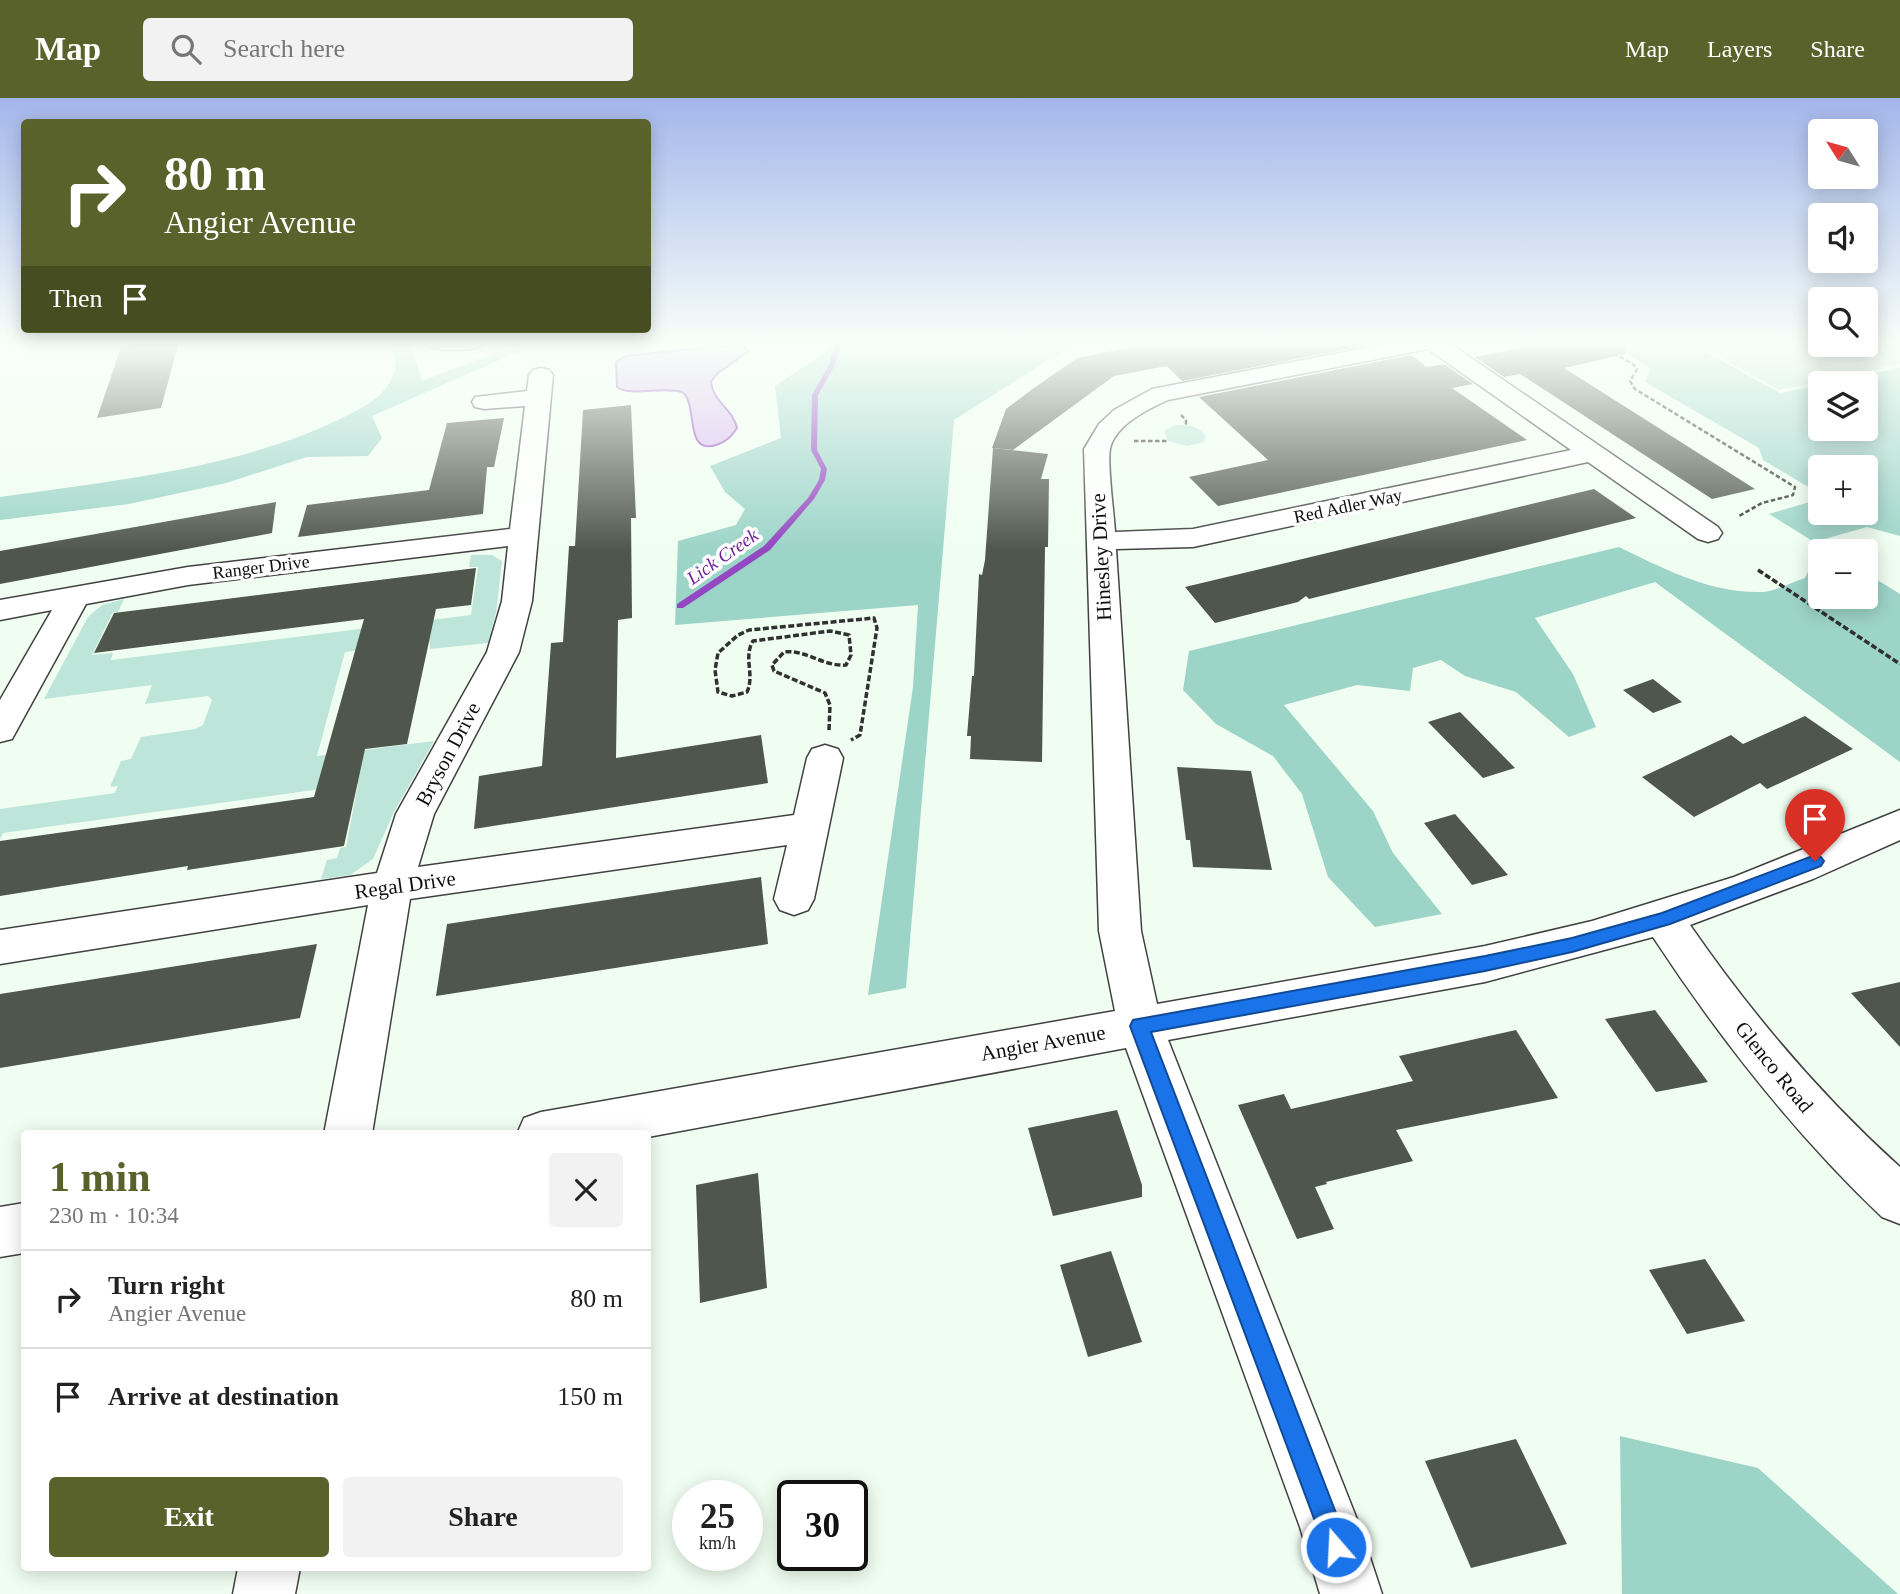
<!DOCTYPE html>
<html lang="en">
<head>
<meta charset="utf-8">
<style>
  :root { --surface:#fff; --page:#f2f2f2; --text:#222; --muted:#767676; --line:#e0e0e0; --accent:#58622a }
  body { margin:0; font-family:Georgia,serif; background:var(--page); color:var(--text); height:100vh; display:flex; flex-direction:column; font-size:26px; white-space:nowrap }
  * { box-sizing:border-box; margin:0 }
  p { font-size:23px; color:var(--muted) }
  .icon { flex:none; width:38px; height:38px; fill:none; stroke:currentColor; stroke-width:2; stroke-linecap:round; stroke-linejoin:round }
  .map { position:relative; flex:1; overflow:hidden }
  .drawer { position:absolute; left:21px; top:1032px; width:630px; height:441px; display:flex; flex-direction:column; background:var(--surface); border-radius:7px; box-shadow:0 4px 18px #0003 }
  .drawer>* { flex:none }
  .top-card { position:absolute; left:21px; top:21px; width:630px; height:214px; border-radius:7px; box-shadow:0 4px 18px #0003; background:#58622a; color:#fff; overflow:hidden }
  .needle { width:46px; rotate:307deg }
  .tools { position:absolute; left:1808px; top:21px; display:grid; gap:14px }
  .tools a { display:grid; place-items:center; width:70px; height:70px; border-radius:7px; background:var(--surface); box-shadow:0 4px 18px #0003; font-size:35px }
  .speed { position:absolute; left:672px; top:1382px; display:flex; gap:14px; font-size:35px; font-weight:700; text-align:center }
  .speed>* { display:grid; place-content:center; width:91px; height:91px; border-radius:50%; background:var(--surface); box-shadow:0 4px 18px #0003; line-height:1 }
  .speed small { font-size:18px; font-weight:400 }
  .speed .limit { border:4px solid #111; border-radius:10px; background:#fff; color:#111 }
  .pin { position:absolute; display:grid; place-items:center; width:60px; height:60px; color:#fff; margin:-72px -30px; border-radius:50% 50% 50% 0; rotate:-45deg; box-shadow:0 0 7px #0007 }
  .pin .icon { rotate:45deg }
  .me { position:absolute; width:77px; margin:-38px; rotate:341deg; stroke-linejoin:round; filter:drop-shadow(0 0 5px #0008) }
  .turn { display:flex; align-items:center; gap:24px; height:147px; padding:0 28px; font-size:32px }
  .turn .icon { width:91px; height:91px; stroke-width:2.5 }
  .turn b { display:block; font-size:49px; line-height:60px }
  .then { display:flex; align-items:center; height:66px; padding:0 28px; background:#0003; gap:14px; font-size:26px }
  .round { display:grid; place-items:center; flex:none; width:74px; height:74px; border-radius:7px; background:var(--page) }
  .overview { display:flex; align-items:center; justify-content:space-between; height:119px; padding:0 28px }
  h1 { font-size:42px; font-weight:600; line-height:52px; color:var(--accent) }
  .primary-button { display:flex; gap:14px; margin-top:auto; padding:14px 28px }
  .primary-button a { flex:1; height:80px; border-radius:7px; background:var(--accent); color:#fff; font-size:28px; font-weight:600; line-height:80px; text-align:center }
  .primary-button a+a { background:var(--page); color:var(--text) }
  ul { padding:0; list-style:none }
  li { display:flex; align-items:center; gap:21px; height:98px; padding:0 28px; border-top:2px solid var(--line) }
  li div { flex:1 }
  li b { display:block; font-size:26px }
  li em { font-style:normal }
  header { display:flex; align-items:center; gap:42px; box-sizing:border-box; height:98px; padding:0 35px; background:var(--accent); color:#fff }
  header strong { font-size:33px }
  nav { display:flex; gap:38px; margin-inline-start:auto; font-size:24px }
  .search { width:490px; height:63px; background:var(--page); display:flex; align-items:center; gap:18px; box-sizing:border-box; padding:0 24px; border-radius:7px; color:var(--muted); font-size:26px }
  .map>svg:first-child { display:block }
  .green { fill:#bde5d9 }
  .forest { fill:#9dd4c8; fill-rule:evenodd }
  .water { fill:#dbb9f0; stroke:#9347c1; stroke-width:2 }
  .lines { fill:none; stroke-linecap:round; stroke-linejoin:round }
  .stream { fill:#9347c1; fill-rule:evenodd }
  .building { fill:#4f564b }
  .minor-casing { stroke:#414141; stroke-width:3 }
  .path-far1 { stroke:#303030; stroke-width:2.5; stroke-dasharray:4.5 2.5; stroke-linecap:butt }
  .path { stroke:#303030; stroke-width:3.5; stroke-dasharray:6 2.5; stroke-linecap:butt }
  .minor { fill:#fff; fill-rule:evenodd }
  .route { fill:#1a73e8; stroke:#114b97; stroke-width:2 }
  .labels { text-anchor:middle; stroke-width:7; stroke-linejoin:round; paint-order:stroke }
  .far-street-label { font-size:18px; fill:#0e0e0e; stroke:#fff }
  .far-water-label { font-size:19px; font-style:italic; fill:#6e2394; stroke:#fff }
  .street-label { font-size:21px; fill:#0e0e0e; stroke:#fff }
</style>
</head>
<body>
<header>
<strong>Map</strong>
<div class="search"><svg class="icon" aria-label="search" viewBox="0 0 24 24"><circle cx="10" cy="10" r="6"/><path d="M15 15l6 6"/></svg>Search here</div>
<nav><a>Map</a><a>Layers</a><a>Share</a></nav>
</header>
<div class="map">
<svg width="1900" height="1496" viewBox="0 0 1900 1496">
  <rect width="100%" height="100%" fill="#f0fef1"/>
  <g class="green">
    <path d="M1693,244h127v3l80,-3v22l-121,26z"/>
    <path d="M1176,327c12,0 24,0 30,12l-2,5 -17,4 -19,-5 -4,-10z"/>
    <path d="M471,457h21l10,6 -6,52 -8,30 -58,6v-7l-85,10 -28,104 117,-15 -40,71 -21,47 -23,16 -29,4 6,-19 10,-2 3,-10 6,-1 12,-63 -355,49 -3,6v-30l115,-16 3,-7 -8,1 11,-26 10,-2 10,-22 54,-8 8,-4 9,-25 -4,-4 -63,8 7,-19 -108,14 44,-82 14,-12 22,-6 -6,13h-5l-21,43 21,-2 -2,7 360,-45 7,-48h-9z"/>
  </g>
  <g class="forest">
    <path d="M391,244h19l12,39 102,-39h16l-168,74 10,22 -14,18 -61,1 -81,26 -97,21 -129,16v-23c115,-17 232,-27 338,-77 21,-11 43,-19 54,-42 6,-11 3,-24 -1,-36z"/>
    <path d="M828,244h155l87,4 -116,74 -48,568 -38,7 45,-308 5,-82 -243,20 3,-84 58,-16 9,-16 -20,-17 -15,-26 71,-28 -6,-52 51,-34z"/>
    <path d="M1607,244h81l92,51 40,-8v44h46v-46h-39l73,-15v168l-33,-9 -53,15 -45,-28 44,-13 4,-9 -54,-32 -4,-12 -114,-66 5,-14zM1820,369h46v46h-46z"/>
    <path d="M1619,449c45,22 93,47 144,45 13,-1 29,-10 42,-14l8,-17 7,1v35h46v-24l34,21v168l-245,-180 -120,36 38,56 23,53 -27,10 -53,-45 -51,-16 -24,-16 -28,8 -3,23 -53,-6 -73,20 89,106 20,42 49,61 -67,13 -47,-50 -26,-83 -29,-38 -57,-32 -33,-34 6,-39z"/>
    <path d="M1620,1338l138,32 140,126h-276z"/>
  </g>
  <path class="water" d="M731,247h10l8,6 -32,23 -6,8c2,20 22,27 26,46 -6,9 -11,14 -21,17 -33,10 -17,-41 -34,-53 -18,-6 -53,5 -65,-5l-1,-25 10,-6z"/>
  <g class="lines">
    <path class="stream" d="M836,244h6l-7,23 -17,30 -1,55 10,19 -2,11 -11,19 -44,51 -87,58h-6v-4l87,-58 44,-48 11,-18 2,-11 -10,-19 1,-55 17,-30z"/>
  </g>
  <g class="building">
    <path d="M159,244h20l-18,66 -64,10 24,-71z"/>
    <path d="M1140,244h243l-201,39 -15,-15 -53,10 -101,74 -21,-2 14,-39 25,-19 46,-32 66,-13z"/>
    <path d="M1551,244h73l1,12 -61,14 191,121 -43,10 -192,-125 -16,3 -29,-20z"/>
    <path d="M1411,257l16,12 17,-3 29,20 -21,4 75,52 -309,66 -29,-29 79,-17 -69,-63z"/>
    <path d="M631,307l5,113h-5l1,100 -14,2 -2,138 145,-23 7,48 -294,46 5,-53 63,-10 9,-123 12,-1 6,-96h6l8,-136z"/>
    <path d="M504,320l-10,49h-7l-4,47 -185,23 9,-32 122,-15 18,-67z"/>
    <path d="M993,350l55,6 -7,25h8l-1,68h-3l-3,215 -72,-3 1,-23h-4l5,-60h2l5,-102 3,1 3,-15z"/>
    <path d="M1594,391l42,29 -327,81 -3,-3 -8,6 -83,21 -30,-36z"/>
    <path d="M276,404l-4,31 -272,51v-33z"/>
    <path d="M476,470l-5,37 -35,4 -29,135 -42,5 -21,97 -157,24 1,-4 -188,30v-55l314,-44 50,-178 -270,34 20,-40z"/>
    <path d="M1653,581l29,23 -29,11 -30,-23z"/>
    <path d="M1460,614l55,56 -32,10 -55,-56z"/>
    <path d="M1805,618l48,33 -86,40 -7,-6 -66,34 -52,-40 89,-42 12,9z"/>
    <path d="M1177,669l74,4 21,99 -79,-3 -3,-27h-4z"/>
    <path d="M1455,716l53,61 -36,10 -48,-62z"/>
    <path d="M761,779l7,67 -332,52 11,-72z"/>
    <path d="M317,846l-17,74 -300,50v-74z"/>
    <path d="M1900,884v65l-49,-54z"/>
    <path d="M1655,912l53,72 -52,10 -51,-73z"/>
    <path d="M1516,932l42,68 -162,32 17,31 -87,21 1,2 -12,3 19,42 -37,10 -59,-134 46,-11 7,15 122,-28 -14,-25z"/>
    <path d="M1117,1012l25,75v12l-89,19 -25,-88z"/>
    <path d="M758,1075l9,115 -67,15 -4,-118z"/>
    <path d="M1111,1153l31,91 -54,15 -28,-92z"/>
    <path d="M1705,1161l40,62 -58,13 -38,-64z"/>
    <path d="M1516,1341l51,105 -96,24 -46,-107z"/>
  </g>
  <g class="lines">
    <defs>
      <g id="minor">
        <path d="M428,244h55l-3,5c-15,4 -34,4 -49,0z"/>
        <path d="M1396,244h52l270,185 4,6 -4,6 -10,3 -10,-3 -110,-77 -395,85 -77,2 25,382 16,73 328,-58 107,-25 142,-44 166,-67v30l-87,39 -123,46c61,88 130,170 210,242v57l-18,-7c-88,-84 -162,-178 -229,-280l-168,45 -317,58 192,487 22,67h-62l-20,-67 -174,-479 -478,89v-3h-131l7,-16 17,-6 574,-101 -16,-80 -15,-482 15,-25 15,-14 38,-21zM1428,251l143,101 -378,79 -78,3c-1,-19 -8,-68 -5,-83 5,-24 38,-40 58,-49z"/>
        <path d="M541,270l8,2 4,5 -21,226 -13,51 -85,162 -16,53 376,-52 13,-57 5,-9 13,-4 13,4 5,9 -29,141 -6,11 -14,5 -14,-5 -6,-11 13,-54 -377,54 -38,235h-48l44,-229 -368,59v-34l377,-57 19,-59 91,-162 15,-51 6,-55 -320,39 -102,19 -74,135 -12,3v-42l52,-90 -52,10v-20l188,-33 322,-38 15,-123 -41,3 -9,-2 -3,-5 3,-5 52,-6 2,-16 4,-5z"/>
        <path d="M24,1105v50l-24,4v-50z"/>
        <path d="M238,1470h62l-5,26h-62z"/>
      </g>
    </defs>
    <use href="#minor" class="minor-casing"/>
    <g class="path-far1">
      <path d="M1596,244l38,23 3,4 -7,12 5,8 160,98 -2,8 -31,8 -23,13"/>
      <path d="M1181,317l5,5v5"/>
      <path d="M1134,343h34"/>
    </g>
    <g class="path">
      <path d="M1758,472l142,94"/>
      <path d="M829,632l1,-25 -5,-12 -51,-22 -2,-6 12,-13c21,-3 40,15 62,13l5,-10 -2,-20 -19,-4 -77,10c-10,16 2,34 -6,51l-15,4 -14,-4 -3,-22 3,-17 20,-18 11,-5 125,-12 3,10 -17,107 -9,5"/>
    </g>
    <use href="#minor" class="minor"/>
  </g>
  <linearGradient id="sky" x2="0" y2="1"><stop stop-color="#a3b6eb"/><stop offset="0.54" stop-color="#f8fff9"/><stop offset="1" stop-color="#f8fff9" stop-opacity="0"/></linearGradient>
  <rect width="1900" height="453" fill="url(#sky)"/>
  <path class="route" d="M1815,757l6,2 3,4 -3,5 -151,58 -98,28 -87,19 -334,61 198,515 -4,9 -9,3 -8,-3 -198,-530 3,-6 352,-64 87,-18 90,-25z"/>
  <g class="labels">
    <g class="far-street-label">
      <text transform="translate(1348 408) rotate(-12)" y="6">Red Adler Way</text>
      <text transform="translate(261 469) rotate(-7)" y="6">Ranger Drive</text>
    </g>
    <g class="far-water-label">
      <text transform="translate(722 458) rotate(-35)" y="7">Lick Creek</text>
    </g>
    <g class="street-label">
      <text transform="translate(1101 459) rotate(-93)" y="7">Hinesley Drive</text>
      <text transform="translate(448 656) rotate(-62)" y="7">Bryson Drive</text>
      <text transform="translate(405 787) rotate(-8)" y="7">Regal Drive</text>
      <text transform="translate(1043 945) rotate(-10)" y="7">Angier Avenue</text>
      <text transform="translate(1774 969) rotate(51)" y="7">Glenco Road</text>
    </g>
  </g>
</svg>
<div class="tools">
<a><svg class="needle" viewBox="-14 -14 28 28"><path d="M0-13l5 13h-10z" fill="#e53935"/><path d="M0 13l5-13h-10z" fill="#767676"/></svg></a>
<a><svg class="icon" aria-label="sound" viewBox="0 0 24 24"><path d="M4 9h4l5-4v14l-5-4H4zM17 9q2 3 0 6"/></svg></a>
<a><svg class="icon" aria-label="search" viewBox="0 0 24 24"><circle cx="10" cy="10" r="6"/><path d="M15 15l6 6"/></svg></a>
<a><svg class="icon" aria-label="layers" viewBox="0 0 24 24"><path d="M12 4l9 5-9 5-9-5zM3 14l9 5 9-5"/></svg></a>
<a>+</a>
<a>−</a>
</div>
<div class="speed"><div>25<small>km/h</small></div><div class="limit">30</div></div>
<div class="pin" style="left:1815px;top:763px;background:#d93025"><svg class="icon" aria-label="arrive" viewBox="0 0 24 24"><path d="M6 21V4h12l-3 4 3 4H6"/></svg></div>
<svg class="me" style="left:1336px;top:1449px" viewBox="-20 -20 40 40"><circle r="17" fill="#1a73e8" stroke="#fff" stroke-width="3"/><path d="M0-11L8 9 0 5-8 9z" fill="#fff"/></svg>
<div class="top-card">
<div class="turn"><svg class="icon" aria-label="right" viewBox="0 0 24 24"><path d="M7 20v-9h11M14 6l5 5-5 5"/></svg><div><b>80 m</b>Angier Avenue</div></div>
<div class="then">Then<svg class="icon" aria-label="arrive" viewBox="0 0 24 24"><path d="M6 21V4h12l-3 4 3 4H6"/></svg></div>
</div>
<section class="drawer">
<div class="overview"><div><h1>1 min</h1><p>230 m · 10:34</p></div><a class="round"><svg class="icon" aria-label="close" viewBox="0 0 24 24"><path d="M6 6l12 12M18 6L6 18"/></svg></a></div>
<ul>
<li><svg class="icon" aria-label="right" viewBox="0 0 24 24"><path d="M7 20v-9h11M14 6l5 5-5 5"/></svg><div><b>Turn right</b><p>Angier Avenue</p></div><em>80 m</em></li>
<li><svg class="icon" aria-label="arrive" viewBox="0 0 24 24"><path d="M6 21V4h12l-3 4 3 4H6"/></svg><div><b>Arrive at destination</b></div><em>150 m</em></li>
</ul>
<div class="primary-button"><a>Exit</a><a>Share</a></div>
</section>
</div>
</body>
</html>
